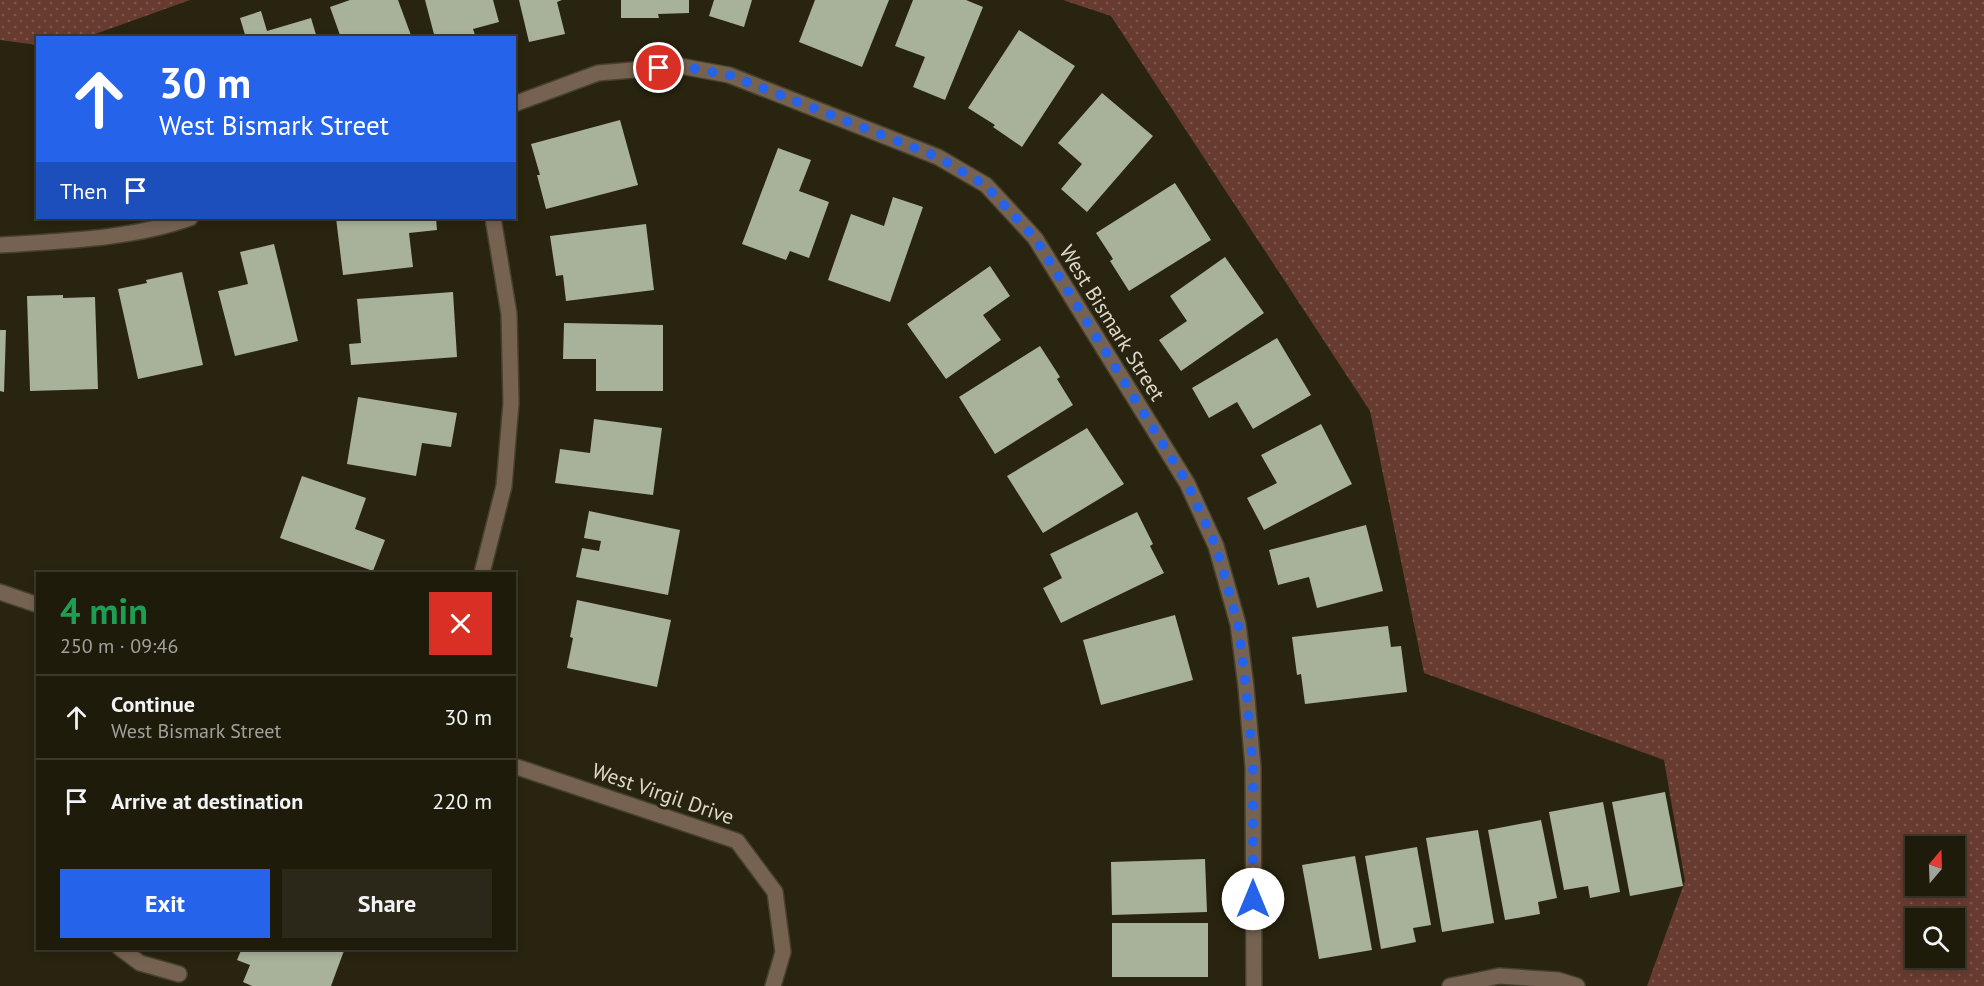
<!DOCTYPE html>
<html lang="en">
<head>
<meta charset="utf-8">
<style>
  :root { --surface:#1f1b0b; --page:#2c2819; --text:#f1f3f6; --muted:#a1a19d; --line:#3c392c; --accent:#2563eb }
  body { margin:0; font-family:"PT Sans",sans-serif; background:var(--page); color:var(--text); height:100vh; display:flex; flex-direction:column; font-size:22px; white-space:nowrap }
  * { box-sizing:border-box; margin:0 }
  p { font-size:20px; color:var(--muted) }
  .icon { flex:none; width:33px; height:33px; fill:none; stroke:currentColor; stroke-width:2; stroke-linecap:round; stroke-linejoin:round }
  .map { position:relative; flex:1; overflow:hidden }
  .panel { position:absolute; left:36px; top:572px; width:480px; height:378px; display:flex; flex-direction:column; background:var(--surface); border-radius:0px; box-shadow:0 3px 9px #0003,0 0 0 2px var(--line) }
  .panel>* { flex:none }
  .top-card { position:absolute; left:36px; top:36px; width:480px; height:183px; border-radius:0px; box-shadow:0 3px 9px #0003,0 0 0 2px var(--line); background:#2563eb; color:#fff; overflow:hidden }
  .needle { width:39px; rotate:19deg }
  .fabs { position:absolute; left:1905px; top:836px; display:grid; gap:12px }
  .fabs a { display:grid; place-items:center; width:60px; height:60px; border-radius:0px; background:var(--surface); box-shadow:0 3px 9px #0003,0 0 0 2px var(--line); font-size:30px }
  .pin { position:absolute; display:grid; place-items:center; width:51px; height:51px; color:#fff; margin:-26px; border:3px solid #fff; border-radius:50%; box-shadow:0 2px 6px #0007 }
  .me { position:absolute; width:66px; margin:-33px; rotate:0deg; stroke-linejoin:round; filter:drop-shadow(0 0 4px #0008) }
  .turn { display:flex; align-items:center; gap:21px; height:126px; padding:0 24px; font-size:27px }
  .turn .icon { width:78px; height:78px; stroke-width:2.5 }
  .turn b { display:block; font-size:42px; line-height:51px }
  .then { display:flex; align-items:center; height:57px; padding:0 24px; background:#0003; gap:12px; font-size:22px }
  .round { display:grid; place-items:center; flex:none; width:63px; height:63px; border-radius:0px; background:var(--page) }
  .overview { display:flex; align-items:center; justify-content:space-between; height:102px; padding:0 24px }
  h1 { font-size:36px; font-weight:800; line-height:45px; color:#1e9e55 }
  .cta { display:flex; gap:12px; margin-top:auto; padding:12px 24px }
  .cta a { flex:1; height:69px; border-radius:0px; background:var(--accent); color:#fff; font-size:24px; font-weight:800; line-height:69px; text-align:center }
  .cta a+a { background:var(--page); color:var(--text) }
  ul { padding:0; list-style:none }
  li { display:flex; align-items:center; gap:18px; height:84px; padding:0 24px; border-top:2px solid var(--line) }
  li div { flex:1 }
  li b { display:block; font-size:22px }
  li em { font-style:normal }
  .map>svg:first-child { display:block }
  .grass { fill:url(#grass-dots); fill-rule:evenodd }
  .building { fill:#a8b29a }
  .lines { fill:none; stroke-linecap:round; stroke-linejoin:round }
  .minor-casing { stroke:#46412d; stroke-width:18 }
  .minor { stroke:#756251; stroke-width:15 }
  .route { stroke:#2563eb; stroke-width:10; stroke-dasharray:0 18 }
  .labels { text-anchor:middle; stroke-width:6; stroke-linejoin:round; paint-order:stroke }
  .street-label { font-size:21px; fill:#dddacd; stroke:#29240f }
</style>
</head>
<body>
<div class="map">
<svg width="1984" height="986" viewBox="0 0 1984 986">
  <defs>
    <pattern id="grass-dots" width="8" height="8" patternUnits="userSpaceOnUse" patternTransform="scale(1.5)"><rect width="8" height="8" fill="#673b2f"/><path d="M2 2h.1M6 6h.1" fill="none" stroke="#7c574c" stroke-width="1.8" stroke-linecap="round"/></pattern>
  </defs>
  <rect width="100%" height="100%" fill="#29240f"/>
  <g class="grass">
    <path d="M0,0h190l-103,37 -49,1 -1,7 -37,-5z"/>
    <path d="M1063,0h921v986h-337l38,-105 -21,-121 -240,-87 -54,-262 -259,-395zM1916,846h38v39h-38zM1916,918h38v39h-38z"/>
  </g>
  <g class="building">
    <path d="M350,0h48l14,38h-71l-11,-31z"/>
    <path d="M425,0h68l6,22 -26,7 3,9h-41z"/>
    <path d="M519,0h43l-5,2 8,32 -36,8z"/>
    <path d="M621,0h68v13l-31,1 1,4h-38z"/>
    <path d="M714,0h38l-8,27 -35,-11z"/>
    <path d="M815,0h74l-27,67 -63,-25z"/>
    <path d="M913,0h53l17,7 -38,93 -32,-13 12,-30 -30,-11z"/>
    <path d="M261,11l6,20 44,-13 6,20h-71l-6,-20z"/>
    <path d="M1019,30l56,36 -53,81 -29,-20 2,-2 -27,-17z"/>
    <path d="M1102,93l51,43 -66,76 -26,-23 21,-25 -24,-21z"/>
    <path d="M620,120l18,65 -92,24 -9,-34h3l-9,-31z"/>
    <path d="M778,148l33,12 -12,31 30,11 -20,56 -19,-7 -4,9 -44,-16z"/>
    <path d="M1175,183l36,57 -82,51 -19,-30 3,-2 -17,-26z"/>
    <path d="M893,197l30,10 -33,95 -62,-22 23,-66 33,12z"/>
    <path d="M336,218h100l1,12 -28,3 4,34 -70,8z"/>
    <path d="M646,224l8,66 -88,11 -3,-26 -7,1 -6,-40z"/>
    <path d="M274,244l24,97 -63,15 -17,-65 30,-7 -8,-32z"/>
    <path d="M1225,257l39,56 -83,58 -22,-31 28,-19 -17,-25z"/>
    <path d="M990,266l20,30 -27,19 18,25 -55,39 -39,-55z"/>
    <path d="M182,272l21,93 -65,14 -20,-90 29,-6 -1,-3z"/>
    <path d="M453,292l4,65 -106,8 -2,-21 12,-1 -4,-44z"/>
    <path d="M63,295v3l32,-1 3,92 -68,2 -3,-95z"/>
    <path d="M564,323l99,2v66h-67v-32h-33z"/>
    <path d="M0,330h6l-2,62 -4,-1z"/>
    <path d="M1277,338l34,57 -58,34 -16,-27 -28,16 -17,-30z"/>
    <path d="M1040,346l20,31 -3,2 16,26 -78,49 -36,-57z"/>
    <path d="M358,397l99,16 -6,34 -29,-4 -6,33 -69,-12z"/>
    <path d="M594,419l68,9 -9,67 -98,-12 5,-34 30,4z"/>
    <path d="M1321,424l31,60 -88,46 -17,-32 30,-15 -16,-28z"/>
    <path d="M1087,428l37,56 -81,49 -36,-57z"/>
    <path d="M302,476l64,22 -11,31 30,11 -12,31 -93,-33z"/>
    <path d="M589,511l91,19 -12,65 -92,-18 6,-29 17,3 2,-10 -17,-3z"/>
    <path d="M1137,512l16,32 -3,2 14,27 -103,50 -18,-35 19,-10 -12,-24z"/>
    <path d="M1366,525l17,66 -66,17 -8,-31 -31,8 -9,-35z"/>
    <path d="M577,600l94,20 -14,67 -90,-19 6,-30 -3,-1z"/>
    <path d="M1175,615l18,65 -92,25 -18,-65z"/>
    <path d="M1388,626l3,21 10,-1 6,46 -102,12 -4,-30 -4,1 -5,-38z"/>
    <path d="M1665,792l18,94 -53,10 -18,-94z"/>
    <path d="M1603,802l17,90 -30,6 -2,-12 -24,4 -15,-78z"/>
    <path d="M1541,820l16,78 -19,4 2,12 -35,6 -17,-90z"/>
    <path d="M1478,830l16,93 -52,9 -16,-94z"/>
    <path d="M1417,847l14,78 -18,3 3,14 -35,7 -16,-93z"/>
    <path d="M1355,856l17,94 -53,9 -17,-94z"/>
    <path d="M1205,859l2,53 -95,3 -1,-53z"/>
    <rect x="1112" y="923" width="96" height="54"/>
    <path d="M242,948h103l-14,38h-79l-9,-4 7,-17 -13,-5z"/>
  </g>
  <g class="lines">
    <defs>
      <g id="minor">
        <path d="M514,104l84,-31 82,-7 49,9 209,82 48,28 49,53 152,245 29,63 22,78 8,63 7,80 1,219"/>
        <path d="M0,245c62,-4 132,-6 190,-27"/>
        <path d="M482,573l22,-87 7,-83 -2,-89 -16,-96"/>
        <path d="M0,592l38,13"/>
        <path d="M514,766l223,75 38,51 8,60 -10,34"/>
        <path d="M120,948l20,15 39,11"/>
        <path d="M1450,986l49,-10 59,4 19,6"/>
      </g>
    </defs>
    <use href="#minor" class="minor-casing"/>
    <use href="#minor" class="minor"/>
  </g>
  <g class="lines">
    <path class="route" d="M659,68l21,-2 49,9 209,82 48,29 49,52 152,245 29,63 22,78 8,63 7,81v131"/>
  </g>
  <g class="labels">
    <g class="street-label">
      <text transform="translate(1112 323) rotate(58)" y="7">West Bismark Street</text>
      <text transform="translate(663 794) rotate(19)" y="7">West Virgil Drive</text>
    </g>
  </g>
</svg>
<div class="fabs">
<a><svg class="needle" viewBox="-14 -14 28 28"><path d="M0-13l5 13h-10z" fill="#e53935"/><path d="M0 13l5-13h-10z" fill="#a1a19d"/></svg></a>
<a><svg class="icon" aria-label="search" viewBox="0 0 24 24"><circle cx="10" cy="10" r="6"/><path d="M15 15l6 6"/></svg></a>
</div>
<div class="pin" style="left:659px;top:68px;background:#d93025"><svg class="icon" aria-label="arrive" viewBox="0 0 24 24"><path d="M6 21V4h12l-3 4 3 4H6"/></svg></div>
<svg class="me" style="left:1253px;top:899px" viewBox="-20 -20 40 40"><circle r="19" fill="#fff"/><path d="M0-13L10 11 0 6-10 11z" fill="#2563eb"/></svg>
<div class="top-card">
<div class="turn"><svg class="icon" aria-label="ahead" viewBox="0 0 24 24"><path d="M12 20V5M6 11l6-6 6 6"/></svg><div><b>30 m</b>West Bismark Street</div></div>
<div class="then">Then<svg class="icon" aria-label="arrive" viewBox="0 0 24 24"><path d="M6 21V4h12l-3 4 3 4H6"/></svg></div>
</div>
<section class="panel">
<div class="overview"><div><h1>4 min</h1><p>250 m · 09:46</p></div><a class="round" style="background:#d93025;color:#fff"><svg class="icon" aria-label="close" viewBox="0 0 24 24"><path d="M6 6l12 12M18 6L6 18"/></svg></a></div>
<ul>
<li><svg class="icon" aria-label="ahead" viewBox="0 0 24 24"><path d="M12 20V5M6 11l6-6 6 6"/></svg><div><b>Continue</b><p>West Bismark Street</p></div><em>30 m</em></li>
<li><svg class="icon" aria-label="arrive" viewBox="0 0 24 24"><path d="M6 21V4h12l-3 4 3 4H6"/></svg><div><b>Arrive at destination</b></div><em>220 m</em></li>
</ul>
<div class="cta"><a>Exit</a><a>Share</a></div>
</section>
</div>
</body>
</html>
